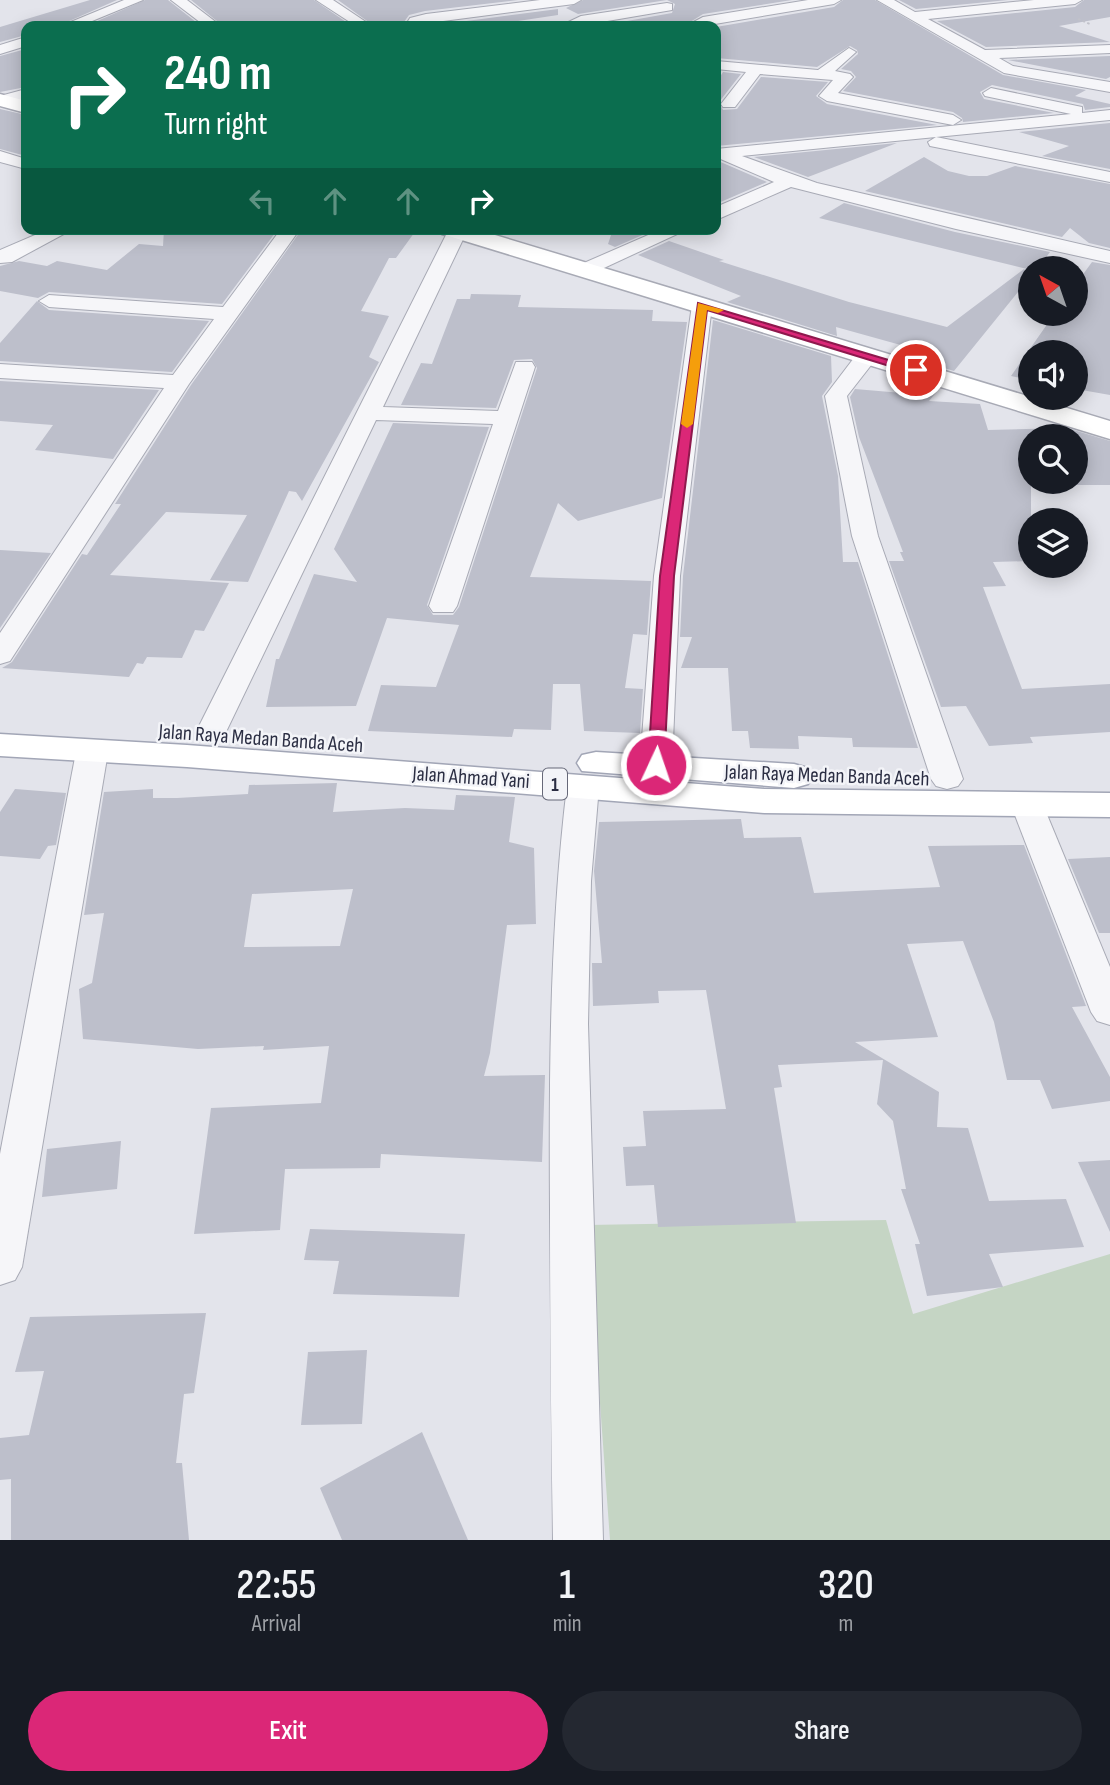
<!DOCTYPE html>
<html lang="en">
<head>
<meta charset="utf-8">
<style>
  :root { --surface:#171b24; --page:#242831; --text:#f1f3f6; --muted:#9ea1a6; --accent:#db2777 }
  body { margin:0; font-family:"Sofia Sans Condensed",sans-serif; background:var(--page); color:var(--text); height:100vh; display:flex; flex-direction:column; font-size:26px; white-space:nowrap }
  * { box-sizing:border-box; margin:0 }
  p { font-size:23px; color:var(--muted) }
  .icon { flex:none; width:38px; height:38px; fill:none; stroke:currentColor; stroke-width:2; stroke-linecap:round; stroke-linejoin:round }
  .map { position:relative; height:1540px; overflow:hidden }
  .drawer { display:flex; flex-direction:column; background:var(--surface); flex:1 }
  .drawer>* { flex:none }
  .top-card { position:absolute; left:21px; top:21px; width:700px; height:214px; border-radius:14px; box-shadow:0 4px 18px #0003; background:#0b6e4f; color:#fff; overflow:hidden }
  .needle { width:46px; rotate:320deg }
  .buttons { position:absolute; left:1018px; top:256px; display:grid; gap:14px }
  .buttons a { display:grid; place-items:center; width:70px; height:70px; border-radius:50%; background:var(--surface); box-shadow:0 4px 18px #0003; font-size:35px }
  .pin { position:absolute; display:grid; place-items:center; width:60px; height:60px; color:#fff; margin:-30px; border:4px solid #fff; border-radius:50%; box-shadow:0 2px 7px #0007 }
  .me { position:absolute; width:77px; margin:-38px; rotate:3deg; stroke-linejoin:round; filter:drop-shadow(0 0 5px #0008) }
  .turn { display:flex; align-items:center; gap:24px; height:147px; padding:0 28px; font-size:32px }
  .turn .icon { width:91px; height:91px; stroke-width:2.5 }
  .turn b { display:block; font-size:49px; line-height:60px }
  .lanes { display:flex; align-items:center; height:66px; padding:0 28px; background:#0003; justify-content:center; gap:35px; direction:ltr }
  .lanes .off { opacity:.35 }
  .eta { display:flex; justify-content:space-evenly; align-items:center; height:119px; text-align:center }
  .eta b { font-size:42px; font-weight:600; line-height:49px }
  .cta { display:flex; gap:14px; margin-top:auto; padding:14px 28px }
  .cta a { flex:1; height:80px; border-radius:42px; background:var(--accent); color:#fff; font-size:28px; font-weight:600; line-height:80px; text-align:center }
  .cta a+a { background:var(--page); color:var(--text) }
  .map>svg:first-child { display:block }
  .green { fill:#c5d5c4 }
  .building { fill:#bdbfcb; fill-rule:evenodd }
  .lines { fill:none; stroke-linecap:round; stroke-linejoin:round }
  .street-casing { stroke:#a8aab5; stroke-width:2 }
  .secondary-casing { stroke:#a8aab5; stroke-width:3 }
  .primary-casing { stroke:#a2a6b6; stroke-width:3 }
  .path { stroke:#c1c2ca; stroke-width:2; stroke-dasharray:2.5 2.5; stroke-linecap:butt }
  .street { fill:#f6f6f9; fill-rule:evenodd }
  .secondary { fill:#fff; fill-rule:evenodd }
  .primary { fill:#fff; fill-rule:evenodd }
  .route { fill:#db2777; stroke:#8e194d; stroke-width:2 }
  .slow { fill:#f59e0b }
  .labels { text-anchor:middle; stroke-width:5; stroke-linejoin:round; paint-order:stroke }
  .shield { fill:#f3f4f8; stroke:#676979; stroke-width:2 }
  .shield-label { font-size:19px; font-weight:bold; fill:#2b2e43 }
  .street-label { font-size:21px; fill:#2b2e43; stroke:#f3f4f8 }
</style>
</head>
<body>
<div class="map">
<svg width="1110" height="1540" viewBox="0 0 1110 1540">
  <rect width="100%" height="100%" fill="#e3e4eb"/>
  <path class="green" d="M886,1220l27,94 197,-60v286h-500l-23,-315z"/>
  <g class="building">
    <path d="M90,0h27l-59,26h-32v9l-26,7v-15z"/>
    <path d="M145,0h23l33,26h-115z"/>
    <path d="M191,0h123l38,26h-129z"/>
    <path d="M338,0h180l-93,11 -16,4 -5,7 -20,4h-10z"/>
    <path d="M583,0h209l-89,14 -19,12h-85l73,-13 3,-9 -8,-4 -89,14 -12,-6z"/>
    <path d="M843,0h32l128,75 83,15 -11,6 35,8v3l-25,3 -2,-6 -91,-19 -12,7 4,7 70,14 -91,9 -1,-4 -9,-6 -110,-21 13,-14 -5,-6 -10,-2 17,-15 -1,-4 -7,-4 -33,21 -101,-9v-31l118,-20z"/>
    <path d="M899,0h109l-92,9z"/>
    <path d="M1084,0h26v17l-51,9 51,16 -124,5 -49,-26 138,-14z"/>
    <path d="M558,9v6l-74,11 -48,-1z"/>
    <path d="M26,49v38l-26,5v-36z"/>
    <path d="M1110,56v21l-4,2 -98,-19z"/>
    <path d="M723,72l18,2 -22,28 4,8 14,-1 24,-32 67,5 -12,14 11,8 110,21 -221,21v-63z"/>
    <path d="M0,109l26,6v41l-26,-7z"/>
    <path d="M1110,123v46l-68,-13 27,-10 -50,-14z"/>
    <path d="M897,143l-89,34 -54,-20z"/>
    <path d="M924,157l24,14 21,5h18l28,-10 95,18v64l-21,-5 -19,-15 -8,9 -197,-46z"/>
    <path d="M716,160l51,22 -51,22z"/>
    <path d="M844,203l111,29 95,20 -12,16 -7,2 -212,-52z"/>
    <path d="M164,229h114l-56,75 -173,-12 -11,6 -38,-7v-25l19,-5 28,5 10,-5 50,9 32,-26 24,2z"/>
    <path d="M302,229h115l-21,29h-7l-28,53 28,5 -20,41 10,5 -77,139 -6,-9 -7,-1 -41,91 -38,-2 37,-65 -81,-3 -56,63 119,8 -25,48 -9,-1 -13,28 -35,-1 -4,7 -6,-1 -8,14 -127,-9 10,-6 70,-108 5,1 34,-51h-6l76,-119z"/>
    <path d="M613,229h24l10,4 -32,14 -7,-3z"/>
    <path d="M669,241l55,19 -5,1 130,41 98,25 77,-58 7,7 -77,95 -42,-13 3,-9 -79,-22 1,9 -110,-34 14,-6 -103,-41z"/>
    <path d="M1092,262l18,3v130l-34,-6v-37h-45v28l-20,-4 44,-63h21v-29z"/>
    <path d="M471,294l50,1 -3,12 135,3 -1,11 35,1 -25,176 -84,23 -20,-18 -28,74 121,4 -4,54 -14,-1 -8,54 18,1 -3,44 -56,-2 -4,-47h-27l-2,46 -37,-1 -2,8 -144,-6 13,-46 55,2 23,-62 -72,-7 -31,88 -90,1 10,-48h3l35,-85 43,8 -23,-33 59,-126 96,4 -62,178 6,10h20l6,-8 78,-239 -5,-9 -18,1 -18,48 -95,-3 20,-42 11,1 25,-65h13z"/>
    <path d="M37,301l12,9 160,11 -37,51 -172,-11v-18z"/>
    <path d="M713,320l118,36 1,26 -10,14 16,80 5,86h15l60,186 -65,-1 -1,-9 -54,-2 1,13 -49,-1 -2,-17h-16l-4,-63h-47l11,-31h-12l3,-61z"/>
    <path d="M906,379l33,10 -10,12 51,3 8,26 79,-2 43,13v44h-79v76l-38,1 13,24 -23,1 39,102 88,-5v48l-80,5 3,6 -44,3 -23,-40 -25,1 -52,-146h15l-4,-9h3l-44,-115 -9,-40 5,-8 47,4zM1031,436h45v45h-45z"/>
    <path d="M0,381l159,9 -46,69 -78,-9 18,-25 -53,-4z"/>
    <path d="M0,550l51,3 -51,75z"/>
    <path d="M337,783l-4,29 72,-4 49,2 2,-15 59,2 -6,45 25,6 2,76 -29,1 -17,128 -6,23 61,-1 -3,87 -161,-8 -1,14 -95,1 -5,61 -86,4 17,-126 110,-5 8,-57 -66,4 1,-4 -66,3 -115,-10 -4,-50 13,-6 12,-70 -20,2 20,-123 49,-3v9h24l71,-4 1,-9zM353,889l-13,57 -96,1 8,-53z"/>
    <path d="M15,789l51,4 -10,52 -8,1 -8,13 -40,-3v-44z"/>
    <path d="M741,819l3,19 57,-1 13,56 126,-6 -12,-41 96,-1 62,161 -14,1 38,70v24l-58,8 -12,-29h-33l-13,-58 -31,-81 -56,3 31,93 -83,5 84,50 -2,35 31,1 21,73 77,-2 18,48 -95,7 14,33 -76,9 -12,-52h5l-19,-55h5l-13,-68 -16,-17 6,-44 -105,5 4,22 -8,1 22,135 -138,4 -4,-42 -28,1 -3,-39 23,-1 -3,-35 83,-2 -20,-119 -48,1 1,12 -66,3 -1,-43h10l-8,-92 5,-49z"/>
    <path d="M1110,857v76h-11l-31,-74z"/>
    <path d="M121,1141l-4,48 -75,8 5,-48z"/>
    <path d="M1110,1160v72l-32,-70z"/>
    <path d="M310,1229l155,5 -6,63 -126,-3 6,-33 -35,-1z"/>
    <path d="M206,1313l-12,80 -10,1 -8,69h6l7,77h-178v-61l-11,1v-42l29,-3 15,-64 -29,1 15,-55z"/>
    <path d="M367,1350l-5,74 -61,1 7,-73z"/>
    <path d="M422,1432l46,108h-126l-22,-52z"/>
  </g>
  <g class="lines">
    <defs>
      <g id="street">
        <path d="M124,0h19l-63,26h-19z"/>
        <path d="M171,0h16l34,26h-16z"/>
        <path d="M316,0h17l39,26h-16z"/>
        <path d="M540,0h41l-7,4 -169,22 5,-8 16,-4z"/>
        <path d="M808,0h33l-7,4 -131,22h-17l17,-9z"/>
        <path d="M877,0h17l21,12 119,-12h48l-7,4 -147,15 57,31 125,-5v8l-111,5 14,8 97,16v10l-106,-19z"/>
        <path d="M667,3l5,1v6l-94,16h-18l21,-10z"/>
        <path d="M26,37v9l-26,8v-9z"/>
        <path d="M849,48l7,4 -21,19 15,3 3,3 -15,16 115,22 8,5 -8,5 -126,-24 -8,-5 14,-16 -73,-6 -25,33h-12l-2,-3 25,-32 -30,-3v-8l102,9z"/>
        <path d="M991,88l91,19v6l28,-3v10l-174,17 174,35v10l-180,-36 -2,-4 8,-5 -194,19 75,27 293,68v12l-154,-34 -165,-42 -75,33v-13l58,-25 -58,-25v-8l355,-35 -86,-18 -2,-3z"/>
        <path d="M26,89v10l-26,5v-8z"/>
        <path d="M0,151l26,8v10l-26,-7z"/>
        <path d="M49,229h24l-61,33 -12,1v-13z"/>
        <path d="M281,229h19l-111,155 -179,277 -10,3v-31l164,-245 -164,-10v-14l173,11 41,-56 -165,-12 -10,-6 10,-6 174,12z"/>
        <path d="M449,229h19l-85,178 115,4 18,-49h16l3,5 -78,239 -4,6h-20l-4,-6 64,-182 -117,-4 -151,314 -4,7 -11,2 -11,-2 -4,-7z"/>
        <path d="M662,229h26l-97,45h-14l-3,-4 3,-4z"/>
        <path d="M702,299l10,6 -32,271 -8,189 -5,7 -11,2 -11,-2 -5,-7 14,-189 38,-271z"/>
        <path d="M868,348l11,7 -32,41 31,140 85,243 -5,7 -11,3 -11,-3 -5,-7 -79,-243 -27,-140 35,-46z"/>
        <path d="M92,743l11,2 5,7 -86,515 -7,13 -15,5v-131l76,-402 5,-7z"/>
        <path d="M583,776l11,3 5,7 -8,95 -3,143 15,516h-50c-2,-110 -3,-220 -3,-330 -1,-141 0,-283 17,-424l5,-7z"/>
        <path d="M1027,795l11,3 5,7 67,162v58l-13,-4 -6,-9 -80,-207 5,-7z"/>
      </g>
      <g id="secondary">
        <path d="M0,94l26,7v12l-26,-7z"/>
        <path d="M439,229h36l635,192v18l-668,-205z"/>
      </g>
      <g id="primary">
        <path d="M0,734l187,11 577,44 346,4v24l-346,-4 -577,-46 -187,-11z"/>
        <path d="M596,752l198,12 14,4 5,8 -5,8 -14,4 -212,-17 -5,-8 5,-8z"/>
      </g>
    </defs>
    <use href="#street" class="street-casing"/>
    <use href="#secondary" class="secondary-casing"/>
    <use href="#primary" class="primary-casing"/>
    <path class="path" d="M1078,19l12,5"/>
    <use href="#street" class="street"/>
    <use href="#secondary" class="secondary"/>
    <use href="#primary" class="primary"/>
  </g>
  <path class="route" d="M698,303l224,67 -10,3 -205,-63 -33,266 -10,189 -8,5 -8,-5 12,-189z"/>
  <path class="slow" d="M698,303l26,7 -6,3 -11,-3 -14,114 -6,4 -6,-4z"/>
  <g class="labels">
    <rect class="shield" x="543" y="768.5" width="24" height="31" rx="5"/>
    <g class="shield-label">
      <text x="555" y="791">1</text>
    </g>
    <g class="street-label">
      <text transform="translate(261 738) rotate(4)" y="7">Jalan Raya Medan Banda Aceh</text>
      <text transform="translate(827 775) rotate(2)" y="7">Jalan Raya Medan Banda Aceh</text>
      <text transform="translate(471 777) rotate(4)" y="7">Jalan Ahmad Yani</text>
    </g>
  </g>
</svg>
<div class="buttons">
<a><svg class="needle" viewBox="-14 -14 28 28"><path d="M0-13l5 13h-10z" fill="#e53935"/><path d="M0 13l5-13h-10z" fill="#9ea1a6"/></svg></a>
<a><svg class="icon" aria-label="sound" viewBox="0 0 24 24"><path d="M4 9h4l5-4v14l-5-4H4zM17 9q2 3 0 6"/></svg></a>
<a><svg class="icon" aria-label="search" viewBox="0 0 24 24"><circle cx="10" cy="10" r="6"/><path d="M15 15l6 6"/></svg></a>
<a><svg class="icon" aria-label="layers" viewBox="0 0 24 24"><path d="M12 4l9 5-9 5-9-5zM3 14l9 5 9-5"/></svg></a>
</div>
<div class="pin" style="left:916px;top:370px;background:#d93025"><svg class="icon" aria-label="arrive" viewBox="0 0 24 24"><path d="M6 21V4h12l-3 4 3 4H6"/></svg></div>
<svg class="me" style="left:656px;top:765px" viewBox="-20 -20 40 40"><circle r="17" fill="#db2777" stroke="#fff" stroke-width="3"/><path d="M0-11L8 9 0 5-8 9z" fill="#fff"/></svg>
<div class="top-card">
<div class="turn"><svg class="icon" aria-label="right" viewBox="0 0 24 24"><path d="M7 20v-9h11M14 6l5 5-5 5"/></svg><div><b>240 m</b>Turn right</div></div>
<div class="lanes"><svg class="icon off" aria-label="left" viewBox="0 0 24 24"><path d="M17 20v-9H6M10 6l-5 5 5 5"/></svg><svg class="icon off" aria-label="ahead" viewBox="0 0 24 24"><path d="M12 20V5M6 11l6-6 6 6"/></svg><svg class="icon off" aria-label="ahead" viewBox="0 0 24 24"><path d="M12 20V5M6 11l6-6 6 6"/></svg><svg class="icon" aria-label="right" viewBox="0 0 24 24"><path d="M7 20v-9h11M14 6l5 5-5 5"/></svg></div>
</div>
</div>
<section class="drawer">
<div class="eta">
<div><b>22:55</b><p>Arrival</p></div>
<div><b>1</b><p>min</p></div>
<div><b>320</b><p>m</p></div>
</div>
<div class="cta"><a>Exit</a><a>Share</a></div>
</section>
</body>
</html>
